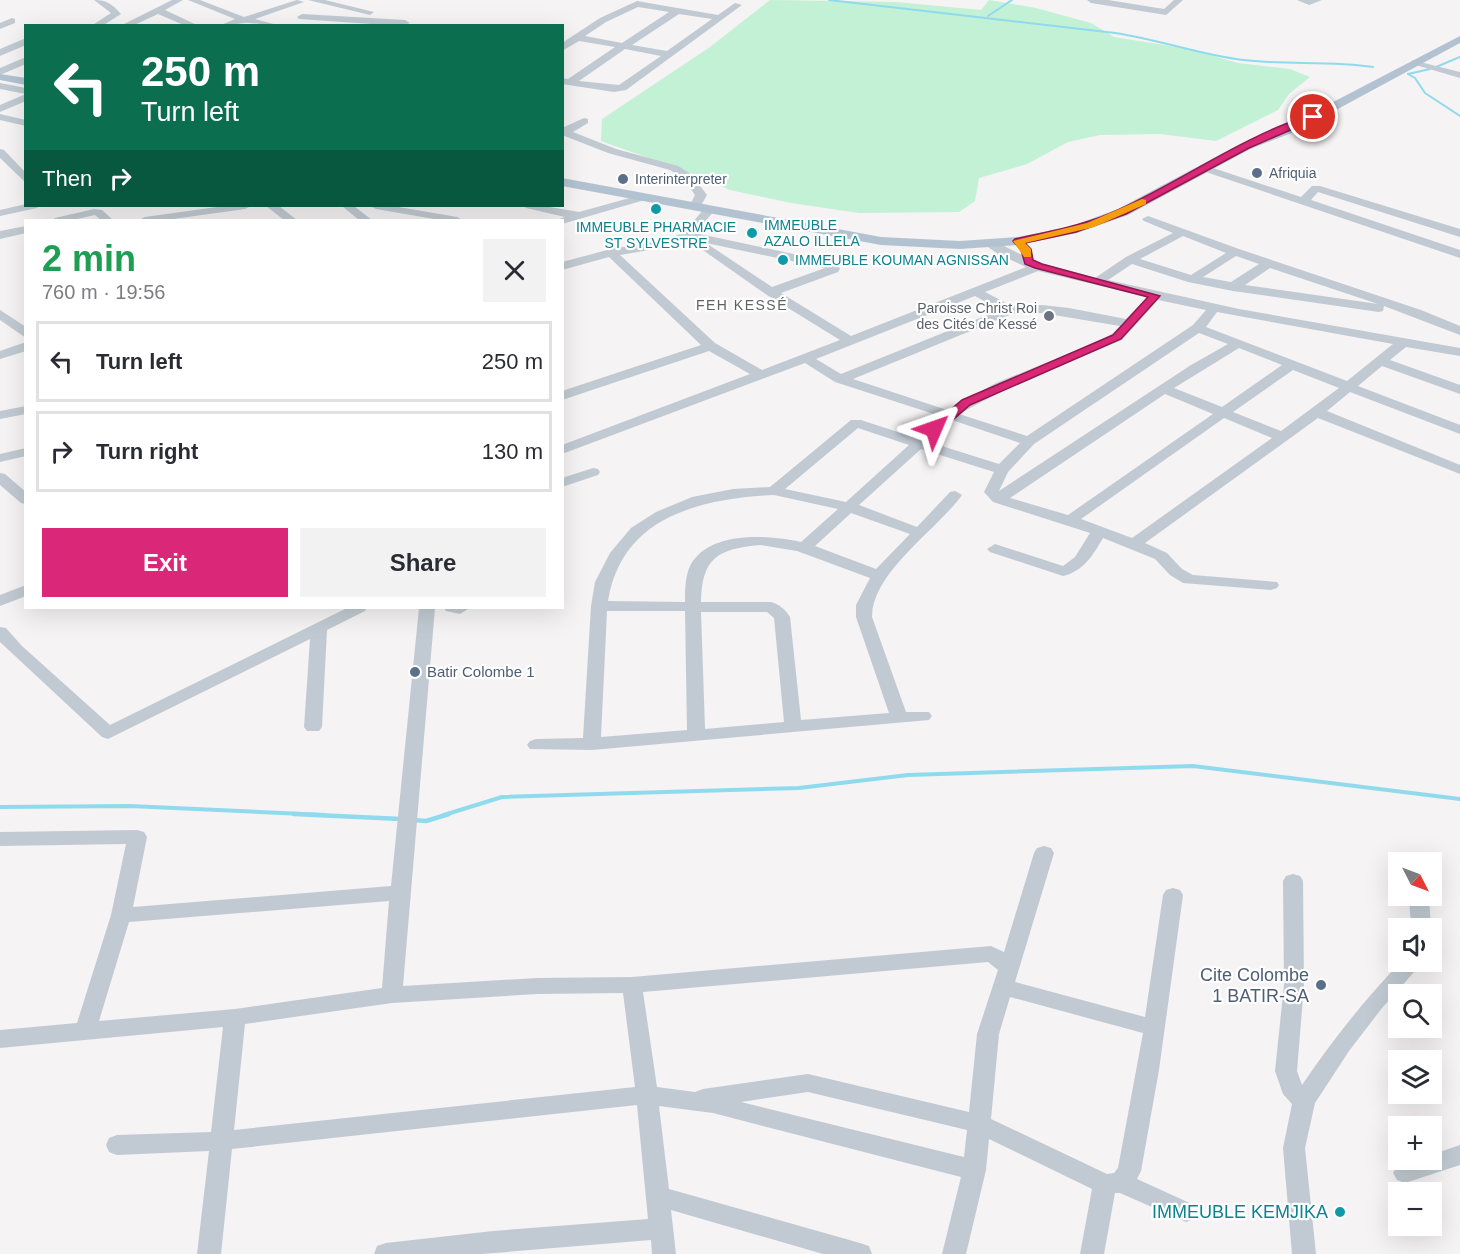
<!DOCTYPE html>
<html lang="en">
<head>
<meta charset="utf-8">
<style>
  :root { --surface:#fff; --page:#f2f2f3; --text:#2b2b33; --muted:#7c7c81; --line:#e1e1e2; --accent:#db2777 }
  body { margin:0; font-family:Helvetica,sans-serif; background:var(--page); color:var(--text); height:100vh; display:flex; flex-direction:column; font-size:22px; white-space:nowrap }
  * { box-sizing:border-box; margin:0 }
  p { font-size:20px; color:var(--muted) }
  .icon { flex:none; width:33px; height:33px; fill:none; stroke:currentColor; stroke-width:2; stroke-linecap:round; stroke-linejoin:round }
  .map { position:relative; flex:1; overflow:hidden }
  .drawer { position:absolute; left:24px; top:219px; width:540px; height:390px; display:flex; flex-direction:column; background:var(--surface); border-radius:0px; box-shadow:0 6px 24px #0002 }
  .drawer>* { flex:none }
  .banner { position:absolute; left:24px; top:24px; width:540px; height:183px; border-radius:0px; box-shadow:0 6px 24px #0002; background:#0b6e4f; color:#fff; overflow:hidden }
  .needle { width:39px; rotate:132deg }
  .tools { position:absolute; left:1388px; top:852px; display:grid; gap:12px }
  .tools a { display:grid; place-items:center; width:54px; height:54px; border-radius:0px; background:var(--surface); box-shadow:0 6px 24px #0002; font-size:30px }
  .pin { position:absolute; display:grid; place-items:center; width:51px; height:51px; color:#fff; margin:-26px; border:3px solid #fff; border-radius:50%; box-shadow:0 2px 6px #0007 }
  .me { position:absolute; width:66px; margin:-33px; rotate:47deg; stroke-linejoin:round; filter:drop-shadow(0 0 4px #0008) }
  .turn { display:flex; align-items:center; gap:21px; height:126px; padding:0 18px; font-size:27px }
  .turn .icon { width:78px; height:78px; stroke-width:2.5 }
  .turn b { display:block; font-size:42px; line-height:51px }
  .then { display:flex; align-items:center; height:57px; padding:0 18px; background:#0003; gap:12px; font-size:22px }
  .round { display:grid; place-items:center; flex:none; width:63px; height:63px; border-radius:0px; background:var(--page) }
  .overview { display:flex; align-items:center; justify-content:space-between; height:102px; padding:0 18px }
  h1 { font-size:36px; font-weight:800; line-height:45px; color:#1e9e55 }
  .cta { display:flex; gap:12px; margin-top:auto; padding:12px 18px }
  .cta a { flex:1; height:69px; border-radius:0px; background:var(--accent); color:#fff; font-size:24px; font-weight:800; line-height:69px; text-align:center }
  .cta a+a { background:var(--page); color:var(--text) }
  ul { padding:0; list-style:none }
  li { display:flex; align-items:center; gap:18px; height:81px; margin:0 12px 9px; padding:0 6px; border:3px solid var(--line); border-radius:0px }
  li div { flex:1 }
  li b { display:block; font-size:22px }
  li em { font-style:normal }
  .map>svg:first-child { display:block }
  .green { fill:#c3f1d5 }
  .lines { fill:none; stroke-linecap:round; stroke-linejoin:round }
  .stream-far2 { stroke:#90daee; stroke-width:2 }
  .stream-far1 { stroke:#90daee; stroke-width:4 }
  .stream { stroke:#90daee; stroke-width:4.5 }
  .minor { fill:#c1cad2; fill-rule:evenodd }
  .major { fill:#b3c2d1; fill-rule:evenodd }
  .route { fill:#db2777; stroke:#8e194d; stroke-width:1.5 }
  .slow { fill:#f59e0b }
  .service-dot { fill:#5c6f8a; stroke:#fff; stroke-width:2 }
  .culture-dot { fill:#0f9aa8; stroke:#fff; stroke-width:2 }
  .worship-dot { fill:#6b7280; stroke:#fff; stroke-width:2 }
  .labels { text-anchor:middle; stroke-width:4.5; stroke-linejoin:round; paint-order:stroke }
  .far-service-label { font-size:14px; fill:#4e5e75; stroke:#fff; text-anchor:start }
  .far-culture-label { font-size:14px; fill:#0d838f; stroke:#fff; text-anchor:start }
  .far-neighbourhood-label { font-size:14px; letter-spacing:1.5px; fill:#5f6368; stroke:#fff }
  .far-worship-label { font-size:14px; fill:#5b616d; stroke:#fff; text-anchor:end }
  .service-label { font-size:15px; fill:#4e5e75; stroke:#fff; text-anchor:start }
  .near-service-label { font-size:18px; fill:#4e5e75; stroke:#fff; text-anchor:end }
  .near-culture-label { font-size:18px; fill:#0d838f; stroke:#fff; text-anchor:end }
</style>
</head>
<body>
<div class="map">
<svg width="1460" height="1254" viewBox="0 0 1460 1254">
  <rect width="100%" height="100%" fill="#f5f3f3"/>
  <path class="green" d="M770,0l126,2 85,8 8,-10 47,8 55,15 23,14 75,12 49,14 52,6 20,8 -21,17 -11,16 -62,31 -56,-7 -60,1 -32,7 -41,22 -48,14 -4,23 -16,11 -100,1 -68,-10 -61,-13 -37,-16 -92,-33 1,-22 108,-72z"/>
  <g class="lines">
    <g class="stream-far2">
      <path d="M829,0l286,33c41,6 80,20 121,26 45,7 91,1 137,8"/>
      <path d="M988,16l24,-16"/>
      <path d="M1436,67l24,-10"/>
      <path d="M1408,74l7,4 10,15 35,23"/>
      <path d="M1408,74l22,-5"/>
    </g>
    <g class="stream-far1">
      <path d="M0,807l130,-1 195,9"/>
      <path d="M444,815l58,-18 297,-9 109,-13 285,-9 267,33"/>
    </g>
    <g class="stream">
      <path d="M294,814l107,5"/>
      <path d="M414,820l12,1 23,-7"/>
    </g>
    <g class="minor">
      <path d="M94,0c13,0 18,4 27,14l-19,12h-11l20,-13z"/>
      <path d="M172,0h11l-18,10 34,16h-13l-28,-12 -26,12h-12z"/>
      <path d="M188,0h12l44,17 53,-17 7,2 -49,17 26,7c-10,0 -30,-4 -38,-3 -9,1 -16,3 -24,3l16,-7z"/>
      <path d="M308,0h17l49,12 -4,3z"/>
      <path d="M1087,0h21l56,9 10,-9h9l-17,15 -75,-12z"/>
      <path d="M1297,0h25l-13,5z"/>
      <path d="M637,1l81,14 17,-12 7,2 -116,85 -12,2 -52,-8v-6l6,1 47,-32 -36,-6 -17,10v-8l38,-25zM638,7l31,5 -47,31 -37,-7 21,-14zM679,14l33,5 -45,32 -35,-6zM625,49l36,7 -42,29 -40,-4z"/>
      <path d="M302,14l103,6 5,3 -9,3 -102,-7 -2,-2z"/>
      <path d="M12,18l3,1v4l-15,6v-6z"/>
      <path d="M26,38v7l-26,11v-7z"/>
      <path d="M26,57v7l-26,11v-7z"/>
      <path d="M1412,60l48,12v6l-48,-14z"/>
      <path d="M0,83l26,5v6l-26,-5z"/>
      <path d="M26,94v7l-26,11v-7z"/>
      <path d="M0,114l26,6v6l-26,-6z"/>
      <path d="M584,118l4,1v4l-15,9 43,17 62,17 13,8 16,21 -8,14h-8l-2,-2 6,-12 -12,-17 -13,-8 -62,-17 -46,-18v-7z"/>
      <path d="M0,149l4,1 22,23v10l-26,-25z"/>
      <path d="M1204,165l97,32 11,-11h8l140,43v8l-142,-45 -7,8 149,50v8l-260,-88v-4z"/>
      <path d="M644,194l4,1v4l-86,25v-4h-5l8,-3 -39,-9 -2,-2h20l35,6z"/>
      <path d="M26,204l13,2 -2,2 -37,8v-6z"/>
      <path d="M224,206h27l-6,3 -79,11h-27l6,-3z"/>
      <path d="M266,206h13l18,14h-13z"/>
      <path d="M342,206h12l18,14h-13z"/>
      <path d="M370,206h23l64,11 6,3h-23l-64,-11z"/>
      <path d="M709,207l6,3 -20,23 141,30 4,6 -2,3 -57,21 70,43 175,-69 -28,-13 -10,-7v-6l4,-1 42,21 61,17 31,-21 47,-24 -29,-12 -2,-2 6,-3 91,33 182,61 39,16v9l-76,-29 -1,5 -4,1 -146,-21 -45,-9 -56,-18 -24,16 131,29 221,39v8l-54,-9 -16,13 70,25v9l-78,-28 -24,20 102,39v9l-110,-42 -23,19 133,54v9l-142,-56 -173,125 22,10 15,16 11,6 84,7 2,3 -2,3 -6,2 -88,-7 -13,-8 -15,-16 -52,-21c-10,17 -19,33 -40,38l-73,-24 -3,-3 8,-5 68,22 12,-9 15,-24 -97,-31 -9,-10 10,-20 -73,-23 -62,56 58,22 33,-35 5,-1 7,4c-25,35 -90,77 -90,122l34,95h23l3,4 -3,4 -337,30 -62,-1 -3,-4 3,-4 6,-2 47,-1 8,-132 4,-24 15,-29 21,-25 25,-16 36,-15 41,-8 37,-2 81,-67h10l55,18 24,-22 -105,-34 -30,-19 -243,91v-9l188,-71 -41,-23 -147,49v-9l139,-46 -92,-88 -47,13v-8l49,-13 53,-9 19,-7 22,-25zM1183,236l43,17 -35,22 -51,-16zM687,239l80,56 73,45 -78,30 -47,-27 -95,-88 47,-8zM706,243l119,25 -53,19zM1236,256l23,8 -28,18 -28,-5zM1270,268l108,36 -133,-19zM1038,271l109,26 -21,22 -57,-11 -27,-3 -30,1 -27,-14zM975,296l25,14 -159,64 -25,-15zM1158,300l48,10 -13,15 -166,111 -68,-22 47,-25 116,-49zM1217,312l176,32 -46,37 -141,-54zM1042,313l78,13 -8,8 -20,10 -96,39 -49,27 -94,-31 159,-65zM1199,333l29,11 -37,21 -192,126 9,-19 26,-28zM1239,348l43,17 -60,42 -48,-19zM1293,370l46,18 -58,43 -48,-19zM1165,394l48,20 -145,101 -58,-17zM1224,418l48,20 -140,100 -51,-19zM952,420l68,23 -21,21 -70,-22zM858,428l51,17 -63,57 -61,-13zM774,495l64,14 -37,33c-31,-7 -90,-12 -110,22 -6,11 -6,26 -6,38l-77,-1c14,-85 92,-102 166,-106zM851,513l59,21 -34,35 -61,-23zM760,545l37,6 73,27 -14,27v12l33,96 -88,7 -11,-103c-4,-7 -11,-13 -19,-15h-70c1,-45 17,-53 59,-57zM607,611h78l2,119 -86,7zM701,612h66l7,6 10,104 -79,7z"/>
      <path d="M94,209l8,1 11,10h-12l-6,-5 -23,5h-19l2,-2z"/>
      <path d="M26,226v7l-26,6v-8z"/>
      <path d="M0,310l26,17v11l-26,-18z"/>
      <path d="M26,342v9l-26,8v-8z"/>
      <path d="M26,406v8l-26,5v-8z"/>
      <path d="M26,448v8l-26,6v-8z"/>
      <path d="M593,468l5,1 2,3 -2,3 -36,12v-9z"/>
      <path d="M0,473l5,1 21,18v12l-5,-1 -21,-18z"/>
      <path d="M26,585v11l-26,10v-11z"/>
      <path d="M347,608h20l-2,3 -38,19 -5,97 -3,4h-12l-3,-4 6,-88 -202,100 -6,-2 -102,-95v-15l6,1 16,18 88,79z"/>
      <path d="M419,608h16l-32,378 134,-8 95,-1 359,-31 13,6 30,-99 3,-5 7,-2 7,2 3,5 -39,129 130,35 18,-122 3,-5 7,-2 7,2 3,5 -24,175 -18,101 -4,8 57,26 4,7 -4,7 -8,3 -66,-29h-5l-11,61h-24l12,-65 -103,-50 -3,31 -20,84h-24l19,-77 -248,-64 -54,-7 10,83 191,54 9,3 3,8h-49l-152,-44 5,44h-24l-1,-14 -169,14h-108l3,-8 9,-3 107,-12 155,-12 -11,-114 -405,44 -11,105h-24l12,-103 -92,4 -8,-3 -3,-7 3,-7 8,-3 94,-3 12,-105 -223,21v-18l77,-7 34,-108 15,-71 -126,2v-14l137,-2 7,2 3,5 -14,70 258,-21zM389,901l-7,87 -147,21 -136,12 30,-99zM988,962l10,8 -21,64 -8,78 -161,-38 -105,15 -8,3 -38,-5 -14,-95zM623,993l12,94 -401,43 11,-106 147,-21 145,-9zM1010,997l133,36 -25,135 -4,5 -7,1 -116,-55 8,-85zM808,1092l159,38 -3,27 -223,-55z"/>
      <path d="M444,608h23l1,1 -8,5 -14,-3z"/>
      <path d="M1293,874l7,2 3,5 1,104 -7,86 5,14c30,-44 62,-85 99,-123h22l-41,46 -33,43 -34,52 -10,45 11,106h-24l-9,-106 9,-44 -9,-10 -8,-23 9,-86 -1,-104 3,-5z"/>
      <path d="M1409,896h20l2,32h-20z"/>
      <path d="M1460,1145v20l-55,18 -8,-3 -4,-7 4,-7 19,-6h15v-5z"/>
    </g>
    <g class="major">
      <path d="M1460,36v7l-163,88 -47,18 -122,66 -51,18 -59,12 -58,4 -79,-4 -319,-59v-8l319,59 79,4 58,-4 51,-10 49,-18 124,-66 47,-18z"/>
      <path d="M0,74l26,4v7l-26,-5z"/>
    </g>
  </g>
  <path class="route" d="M1313,114l5,3 -2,2 -67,29 -123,66 -50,18 -51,11 6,6 2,11 9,4 118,32 -39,43 -151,66 -31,27h-9v-5l32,-27 151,-65 35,-38 -113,-29 -10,-4 -4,-14 -8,-9 2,-2c36,-8 72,-14 105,-30 65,-30 125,-74 193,-95z"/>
  <path class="slow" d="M1142,199l4,1v4l-52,23 -69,16 6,6v8h-7l-11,-16 74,-18z"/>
  <g class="service-dot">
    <circle cx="1257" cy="173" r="6"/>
    <circle cx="623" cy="179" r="6"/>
    <circle cx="415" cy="672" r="6"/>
    <circle cx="1321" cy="985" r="6"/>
  </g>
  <g class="culture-dot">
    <circle cx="656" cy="209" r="6"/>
    <circle cx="752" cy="233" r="6"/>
    <circle cx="783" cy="260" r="6"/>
    <circle cx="1340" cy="1212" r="6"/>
  </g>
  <circle class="worship-dot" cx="1049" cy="316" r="6"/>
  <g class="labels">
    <g class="far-service-label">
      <text x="1269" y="178">Afriquia</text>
      <text x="635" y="184">Interinterpreter</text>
    </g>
    <g class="far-culture-label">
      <text x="764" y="230">IMMEUBLE<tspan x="764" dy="16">AZALO ILLELA</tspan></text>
      <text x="656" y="232" text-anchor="middle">IMMEUBLE PHARMACIE<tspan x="656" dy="16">ST SYLVESTRE</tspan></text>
      <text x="795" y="265">IMMEUBLE KOUMAN AGNISSAN</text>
    </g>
    <g class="far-neighbourhood-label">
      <text x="742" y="310">FEH KESSÉ</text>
    </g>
    <g class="far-worship-label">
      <text x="1037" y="313">Paroisse Christ Roi<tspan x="1037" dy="16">des Cités de Kessé</tspan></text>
    </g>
    <g class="service-label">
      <text x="427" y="677">Batir Colombe 1</text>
    </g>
    <g class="near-service-label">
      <text x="1309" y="981">Cite Colombe<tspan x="1309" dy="21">1 BATIR-SA</tspan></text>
    </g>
    <g class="near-culture-label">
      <text x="1328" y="1218">IMMEUBLE KEMJIKA</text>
    </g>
  </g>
</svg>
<div class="tools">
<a><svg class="needle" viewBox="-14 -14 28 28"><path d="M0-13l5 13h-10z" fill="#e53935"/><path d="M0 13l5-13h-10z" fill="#7c7c81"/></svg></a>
<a><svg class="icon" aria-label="sound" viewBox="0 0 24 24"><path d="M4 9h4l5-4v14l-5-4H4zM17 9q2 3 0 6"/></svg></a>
<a><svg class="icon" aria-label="search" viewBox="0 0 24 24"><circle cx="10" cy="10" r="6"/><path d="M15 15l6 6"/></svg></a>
<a><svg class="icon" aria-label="layers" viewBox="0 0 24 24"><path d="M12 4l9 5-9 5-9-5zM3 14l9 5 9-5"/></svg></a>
<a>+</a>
<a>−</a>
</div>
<div class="pin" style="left:1313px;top:117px;background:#d93025"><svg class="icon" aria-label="arrive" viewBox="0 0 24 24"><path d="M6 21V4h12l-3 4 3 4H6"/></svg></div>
<svg class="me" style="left:934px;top:429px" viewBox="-20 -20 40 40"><path d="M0-17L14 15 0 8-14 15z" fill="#db2777" stroke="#fff" stroke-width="4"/></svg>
<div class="banner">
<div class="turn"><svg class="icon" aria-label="left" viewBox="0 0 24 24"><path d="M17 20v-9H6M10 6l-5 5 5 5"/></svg><div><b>250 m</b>Turn left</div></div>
<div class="then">Then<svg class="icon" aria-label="right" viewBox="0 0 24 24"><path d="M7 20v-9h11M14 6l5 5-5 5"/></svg></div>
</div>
<section class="drawer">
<div class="overview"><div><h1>2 min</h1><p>760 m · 19:56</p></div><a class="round"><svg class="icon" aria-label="close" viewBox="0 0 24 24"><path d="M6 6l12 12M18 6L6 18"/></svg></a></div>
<ul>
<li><svg class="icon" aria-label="left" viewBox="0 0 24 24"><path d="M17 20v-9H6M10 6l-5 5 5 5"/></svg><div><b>Turn left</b></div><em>250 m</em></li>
<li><svg class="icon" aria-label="right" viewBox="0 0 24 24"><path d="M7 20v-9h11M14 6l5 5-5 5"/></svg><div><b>Turn right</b></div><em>130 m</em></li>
</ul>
<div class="cta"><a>Exit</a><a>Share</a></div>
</section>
</div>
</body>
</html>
